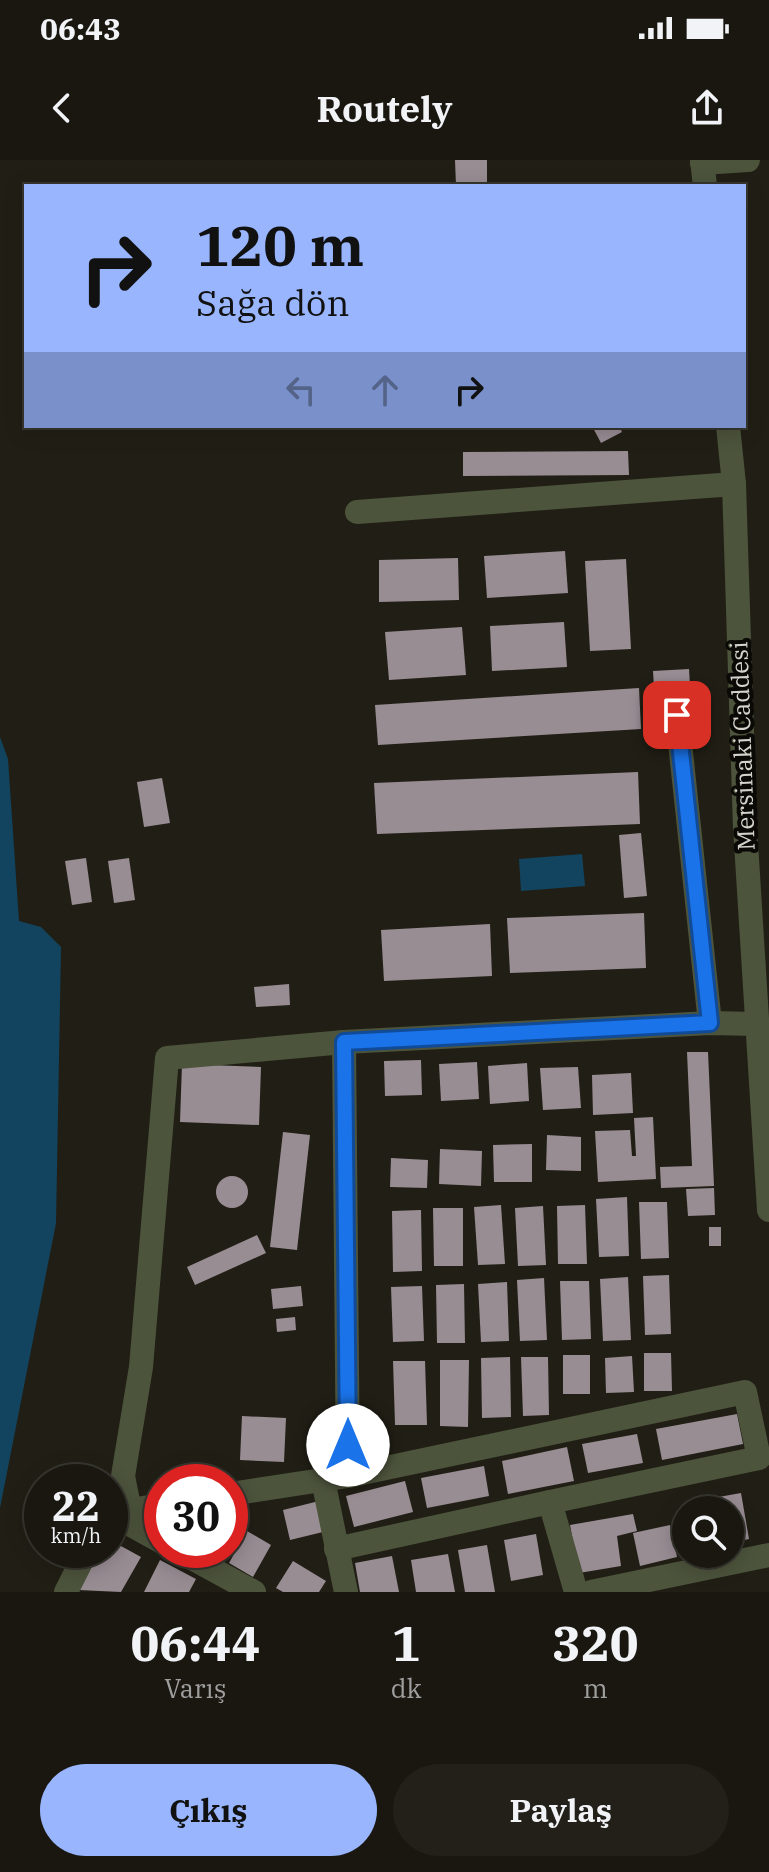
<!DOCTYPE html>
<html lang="tr">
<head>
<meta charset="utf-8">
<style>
  :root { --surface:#191710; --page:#222019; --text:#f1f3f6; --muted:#9f9f9f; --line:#373630; --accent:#98b5fd }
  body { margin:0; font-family:"IBM Plex Serif",serif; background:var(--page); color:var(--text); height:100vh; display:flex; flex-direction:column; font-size:30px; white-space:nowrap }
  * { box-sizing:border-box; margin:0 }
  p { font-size:26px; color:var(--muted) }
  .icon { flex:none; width:44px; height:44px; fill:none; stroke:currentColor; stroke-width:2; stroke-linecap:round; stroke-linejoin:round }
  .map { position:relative; height:1432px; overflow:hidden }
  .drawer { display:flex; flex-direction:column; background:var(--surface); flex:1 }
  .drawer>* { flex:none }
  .top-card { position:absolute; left:24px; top:24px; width:722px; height:244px; border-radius:0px; box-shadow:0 4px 20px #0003,0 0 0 2px var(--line); background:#98b5fd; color:#111; overflow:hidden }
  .controls { position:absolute; left:672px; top:1336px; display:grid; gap:16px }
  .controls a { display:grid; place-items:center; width:72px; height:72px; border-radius:50%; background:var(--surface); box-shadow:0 4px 20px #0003,0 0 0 2px var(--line); font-size:40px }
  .speed { position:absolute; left:24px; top:1304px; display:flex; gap:16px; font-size:40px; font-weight:700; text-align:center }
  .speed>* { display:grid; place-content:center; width:104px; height:104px; border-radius:50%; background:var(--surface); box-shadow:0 4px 20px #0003,0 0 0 2px var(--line); line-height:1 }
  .speed small { font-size:20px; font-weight:400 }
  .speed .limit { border:12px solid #d22; background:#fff; color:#111 }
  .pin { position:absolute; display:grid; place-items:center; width:68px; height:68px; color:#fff; margin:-34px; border-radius:16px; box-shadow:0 4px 12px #0006 }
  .me { position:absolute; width:88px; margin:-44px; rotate:0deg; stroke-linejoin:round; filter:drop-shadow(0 0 6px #0008) }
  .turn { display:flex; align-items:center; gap:28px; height:168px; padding:0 40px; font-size:36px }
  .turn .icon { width:104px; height:104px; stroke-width:2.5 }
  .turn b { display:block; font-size:56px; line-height:68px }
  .lanes { display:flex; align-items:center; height:76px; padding:0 40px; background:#0003; justify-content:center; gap:40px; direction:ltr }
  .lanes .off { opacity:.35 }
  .eta { display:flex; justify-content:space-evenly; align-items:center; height:136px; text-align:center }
  .eta b { font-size:48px; font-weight:800; line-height:56px }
  .cta { display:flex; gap:16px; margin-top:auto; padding:16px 40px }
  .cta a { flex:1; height:92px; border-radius:48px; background:var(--accent); color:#111; font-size:32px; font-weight:800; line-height:92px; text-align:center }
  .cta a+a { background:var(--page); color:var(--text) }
  .status { display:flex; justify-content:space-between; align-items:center; height:56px; padding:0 40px; background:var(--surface); direction:ltr }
  .status svg { height:22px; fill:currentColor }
  header { display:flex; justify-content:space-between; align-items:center; height:104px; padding:0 40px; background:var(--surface); font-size:36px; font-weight:800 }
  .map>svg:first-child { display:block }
  .water { fill:#12445f }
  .building { fill:#998d94 }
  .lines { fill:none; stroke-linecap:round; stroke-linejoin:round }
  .minor { stroke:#4d543c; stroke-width:24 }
  .route-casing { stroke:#114b97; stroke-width:20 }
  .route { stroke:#1a73e8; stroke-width:14 }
  .labels { text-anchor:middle; stroke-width:8; stroke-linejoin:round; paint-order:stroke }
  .street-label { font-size:24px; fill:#d4d3cc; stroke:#0a0905 }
</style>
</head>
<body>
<div class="status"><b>06:43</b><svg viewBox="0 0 49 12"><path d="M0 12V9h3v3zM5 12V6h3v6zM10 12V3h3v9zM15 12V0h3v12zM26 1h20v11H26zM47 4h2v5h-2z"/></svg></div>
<header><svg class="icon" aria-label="back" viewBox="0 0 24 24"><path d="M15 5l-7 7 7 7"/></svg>Routely<svg class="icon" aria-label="share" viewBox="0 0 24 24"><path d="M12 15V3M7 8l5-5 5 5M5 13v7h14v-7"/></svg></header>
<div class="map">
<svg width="769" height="1432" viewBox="0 0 769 1432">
  <rect width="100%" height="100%" fill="#211f15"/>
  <g class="water">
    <path d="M0,577l8,22 11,162 22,6 20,20 -5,276 -56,285z"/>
    <path d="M582,694l3,32 -64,5 -2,-32z"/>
  </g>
  <g class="building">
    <path d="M455,0h32v26h-31z"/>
    <path d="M592,266h27l3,6 -21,11z"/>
    <path d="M628,291l1,24 -166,1v-24z"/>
    <path d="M565,391l3,42 -81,5 -3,-42z"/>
    <path d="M458,398l1,42 -80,2v-42z"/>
    <path d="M626,399l5,90 -41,2 -5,-90z"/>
    <path d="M564,462l3,45 -75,4 -2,-45z"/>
    <path d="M462,467l4,48 -77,5 -4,-48z"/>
    <path d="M689,509l1,17 -36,1 -1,-16z"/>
    <path d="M639,528l2,41 -263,16 -3,-40z"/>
    <path d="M638,612l2,52 -263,10 -3,-51z"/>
    <path d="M162,618l8,45 -26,4 -7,-45z"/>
    <path d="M641,673l6,63 -23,2 -5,-63z"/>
    <path d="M86,698l6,44 -20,3 -7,-44z"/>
    <path d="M129,698l6,42 -21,3 -6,-42z"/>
    <path d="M644,753l2,55 -136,5 -3,-55z"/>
    <path d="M490,764l2,52 -108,5 -3,-51z"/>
    <path d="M289,824l1,21 -34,2 -2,-20z"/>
    <path d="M687,892h21l6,134 -53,2 -1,-21 32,-1z"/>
    <path d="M421,900l1,35 -37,1 -1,-35z"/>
    <path d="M477,902l2,37 -38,2 -2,-37z"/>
    <path d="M527,903l2,38 -39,3 -2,-38z"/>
    <path d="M182,904l79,3 -2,58 -79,-3z"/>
    <path d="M578,907l3,41 -38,2 -3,-42z"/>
    <path d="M631,913l2,40 -40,2 -1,-40z"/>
    <path d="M653,957l3,62 -58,3 -3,-51 35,-1 2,26h4l-2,-38z"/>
    <path d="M283,972l27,3 -13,115 -27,-3z"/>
    <path d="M547,975l34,2v34l-35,-1z"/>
    <path d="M532,984v38h-38l-1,-37z"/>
    <path d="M440,989l42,2 -1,35 -42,-2z"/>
    <path d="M391,998l37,2 -1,28 -37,-1z"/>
    <circle cx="232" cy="1032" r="16"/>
    <path d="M714,1028l1,27 -27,1 -2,-27z"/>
    <path d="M627,1037l2,59 -30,1 -3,-58z"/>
    <path d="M639,1042h28l2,56 -28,1z"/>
    <path d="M501,1045l4,59 -27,1 -4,-58z"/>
    <path d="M585,1045l2,59h-29l-1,-58z"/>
    <path d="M543,1046l3,59 -28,1 -3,-58z"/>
    <path d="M433,1048h30v58h-29z"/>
    <path d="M421,1050l1,61 -29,1 -1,-61z"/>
    <rect x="709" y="1067" width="12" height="19"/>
    <path d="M257,1075l9,18 -71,32 -8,-18z"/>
    <path d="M669,1115l2,59 -26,1 -2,-59z"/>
    <path d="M628,1117l3,63 -28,1 -3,-62z"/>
    <path d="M544,1118l3,62 -27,1 -3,-61z"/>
    <path d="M560,1121h29l2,58 -29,1z"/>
    <path d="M507,1122l2,59 -28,1 -3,-58z"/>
    <path d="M464,1124l1,59h-28l-1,-58z"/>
    <path d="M301,1126l2,20 -30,3 -2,-20z"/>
    <path d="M422,1126l2,55 -31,1 -2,-55z"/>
    <path d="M295,1157l1,13 -19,2 -1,-13z"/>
    <path d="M644,1193h27l1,38h-28z"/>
    <rect x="563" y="1195" width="27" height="39"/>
    <path d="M632,1196l2,36 -28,1 -1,-35z"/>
    <path d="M510,1197l1,60 -29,1 -1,-60z"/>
    <path d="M521,1197h27l1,58 -26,1z"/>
    <path d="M440,1200h29l-1,67 -28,-1z"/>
    <path d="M393,1201h32l2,64h-32z"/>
    <path d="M737,1254l6,30 -81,16 -6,-31z"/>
    <path d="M242,1256l44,2 -2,44 -44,-2z"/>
    <path d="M637,1274l6,29 -55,10 -6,-29z"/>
    <path d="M567,1287l7,34 -66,13 -6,-33z"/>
    <path d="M484,1306l5,30 -62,12 -6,-30z"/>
    <path d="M405,1321l8,31 -59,15 -8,-31z"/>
    <path d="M741,1333l8,46 -19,4v-33h-44l-1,-7z"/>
    <path d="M319,1341l8,30 -37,9 -7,-30z"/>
    <path d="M633,1354l4,17 -20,5 4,30 -42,7 -9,-48z"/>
    <path d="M670,1365l7,32 -37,9 -7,-33z"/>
    <path d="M247,1371l24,14 -18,32 -24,-14z"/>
    <path d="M536,1374l7,41 -32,6 -7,-41z"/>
    <path d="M110,1380l31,17 -20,35 -42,-2 22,-40h9z"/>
    <path d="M487,1385l8,47h-30l-7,-42z"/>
    <path d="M448,1394l7,38h-39l-5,-32z"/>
    <path d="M392,1396l7,36h-39l-5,-29z"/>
    <path d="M160,1400l36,19 -7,13h-45z"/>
    <path d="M293,1401l33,20 -7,11h-36l-7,-4z"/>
  </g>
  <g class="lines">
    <g class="minor">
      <path d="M702,0l3,26"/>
      <path d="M702,3l46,-3"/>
      <path d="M728,266l6,58 11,343 24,383"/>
      <path d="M357,352l377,-28"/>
      <path d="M677,555l33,308"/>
      <path d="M348,1316l397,-84 14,66 -209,44 26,90"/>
      <path d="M323,1320l23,112"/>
      <path d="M230,1334l118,-18 -4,-434 366,-19 46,1"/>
      <path d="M129,1350l33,-5"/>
      <path d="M162,1382l-29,-16 -10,-50 18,-109 26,-309 177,-16"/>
      <path d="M336,1389l214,-47"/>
      <path d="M177,1390l77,42"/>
      <path d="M66,1432l21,-42"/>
      <path d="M591,1432l178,-37"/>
    </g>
  </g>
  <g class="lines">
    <defs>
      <path id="route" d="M348,1285l-4,-403 366,-19 -33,-308"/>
    </defs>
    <use href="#route" class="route-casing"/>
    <use href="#route" class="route"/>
  </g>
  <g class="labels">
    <g class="street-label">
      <text transform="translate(743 586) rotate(-92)" y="8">Mersinaki Caddesi</text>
    </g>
  </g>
</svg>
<div class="controls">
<a><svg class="icon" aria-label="search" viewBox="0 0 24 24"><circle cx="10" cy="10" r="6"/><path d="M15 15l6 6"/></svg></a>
</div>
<div class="speed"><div>22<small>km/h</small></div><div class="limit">30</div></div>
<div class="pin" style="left:677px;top:555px;background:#d93025"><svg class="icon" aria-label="arrive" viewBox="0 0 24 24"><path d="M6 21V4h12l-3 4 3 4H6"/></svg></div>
<svg class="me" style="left:348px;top:1285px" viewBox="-20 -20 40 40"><circle r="19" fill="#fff"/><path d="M0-13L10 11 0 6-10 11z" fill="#1a73e8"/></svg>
<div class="top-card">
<div class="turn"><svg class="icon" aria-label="right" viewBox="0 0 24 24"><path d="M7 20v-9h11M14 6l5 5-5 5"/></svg><div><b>120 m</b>Sağa dön</div></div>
<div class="lanes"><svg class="icon off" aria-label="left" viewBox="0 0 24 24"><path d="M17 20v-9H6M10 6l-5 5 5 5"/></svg><svg class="icon off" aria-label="ahead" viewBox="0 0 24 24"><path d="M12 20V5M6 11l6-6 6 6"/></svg><svg class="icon" aria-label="right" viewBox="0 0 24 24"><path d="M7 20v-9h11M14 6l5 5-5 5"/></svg></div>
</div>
</div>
<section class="drawer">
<div class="eta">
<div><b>06:44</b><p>Varış</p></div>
<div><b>1</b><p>dk</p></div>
<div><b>320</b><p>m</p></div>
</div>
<div class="cta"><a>Çıkış</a><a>Paylaş</a></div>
</section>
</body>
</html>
